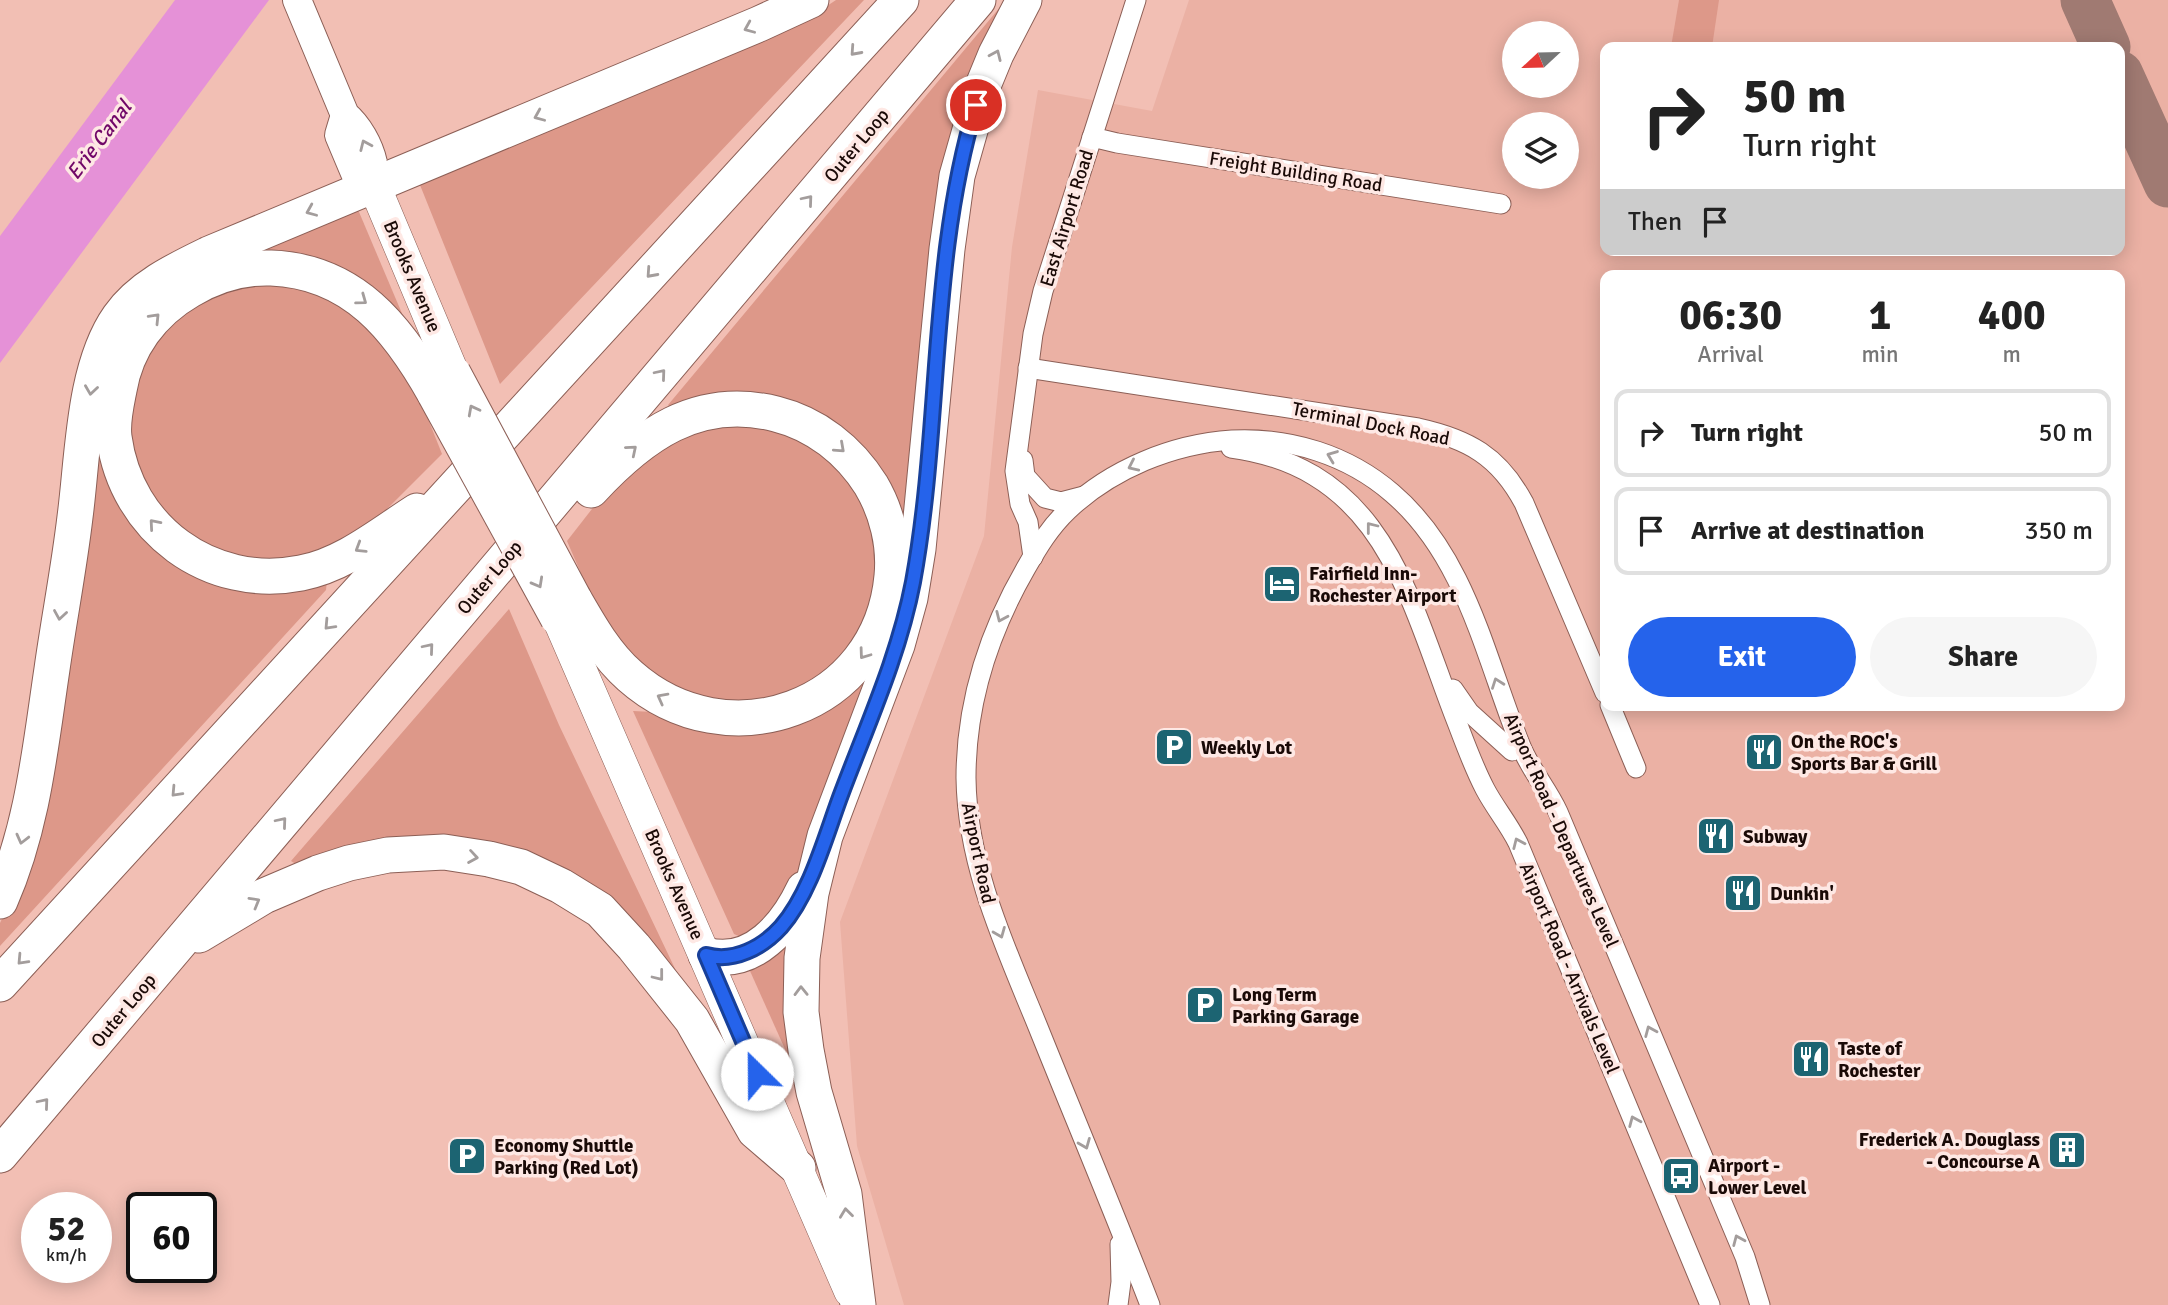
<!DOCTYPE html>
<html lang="en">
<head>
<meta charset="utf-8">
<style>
  :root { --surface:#fff; --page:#f6f6f6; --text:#222; --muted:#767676; --line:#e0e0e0; --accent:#2563eb }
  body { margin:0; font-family:Signika,sans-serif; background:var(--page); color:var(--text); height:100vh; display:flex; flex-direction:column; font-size:26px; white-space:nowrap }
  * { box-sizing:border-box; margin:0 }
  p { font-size:23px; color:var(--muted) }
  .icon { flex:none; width:38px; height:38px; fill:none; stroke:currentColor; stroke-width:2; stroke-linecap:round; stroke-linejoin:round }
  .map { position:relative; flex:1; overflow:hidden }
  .details { position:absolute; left:1600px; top:270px; width:525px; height:441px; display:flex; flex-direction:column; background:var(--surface); border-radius:14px; box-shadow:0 4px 18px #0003 }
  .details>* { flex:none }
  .top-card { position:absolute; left:1600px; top:42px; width:525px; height:214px; border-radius:14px; box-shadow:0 4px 18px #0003; background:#fff; color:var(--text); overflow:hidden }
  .needle { width:46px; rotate:248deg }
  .buttons { position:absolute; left:1502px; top:21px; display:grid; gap:14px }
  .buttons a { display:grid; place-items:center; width:77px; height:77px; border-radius:50%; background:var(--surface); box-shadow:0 4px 18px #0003; font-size:35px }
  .speed { position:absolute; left:21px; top:1192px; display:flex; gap:14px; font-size:35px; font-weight:700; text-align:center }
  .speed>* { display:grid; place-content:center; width:91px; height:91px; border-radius:50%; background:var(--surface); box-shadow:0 4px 18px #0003; line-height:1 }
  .speed small { font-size:18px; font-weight:400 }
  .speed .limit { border:4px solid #111; border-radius:10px; background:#fff; color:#111 }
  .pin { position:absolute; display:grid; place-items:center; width:60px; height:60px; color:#fff; margin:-30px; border:4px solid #fff; border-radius:50%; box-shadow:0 2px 7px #0007 }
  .me { position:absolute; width:77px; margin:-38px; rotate:337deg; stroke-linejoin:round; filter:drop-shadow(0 0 5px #0008) }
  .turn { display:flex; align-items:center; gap:24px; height:147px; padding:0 28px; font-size:32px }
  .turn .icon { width:91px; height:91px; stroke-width:2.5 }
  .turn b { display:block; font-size:49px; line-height:60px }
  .then { display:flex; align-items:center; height:66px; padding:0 28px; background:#0003; gap:14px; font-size:26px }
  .eta { display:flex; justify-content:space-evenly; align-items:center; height:119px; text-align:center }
  .eta b { font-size:42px; font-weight:700; line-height:49px }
  .action { display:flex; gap:14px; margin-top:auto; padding:14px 28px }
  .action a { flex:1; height:80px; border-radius:42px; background:var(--accent); color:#fff; font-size:28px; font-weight:700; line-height:80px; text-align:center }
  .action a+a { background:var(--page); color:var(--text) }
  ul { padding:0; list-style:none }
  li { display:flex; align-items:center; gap:21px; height:88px; margin:0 14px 10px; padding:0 14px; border:4px solid var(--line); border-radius:14px }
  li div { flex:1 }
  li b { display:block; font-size:26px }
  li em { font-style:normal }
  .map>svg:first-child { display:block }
  .built { fill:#ebb1a4; fill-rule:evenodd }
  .green { fill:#dd9889 }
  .water { fill:#e591d7 }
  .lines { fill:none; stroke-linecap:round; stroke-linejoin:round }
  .taxiway { stroke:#a07a72; stroke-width:49 }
  .minor-casing { stroke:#8c5f56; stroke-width:21 }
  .secondary-casing { stroke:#8c5f56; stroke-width:30 }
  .primary-casing { stroke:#8c5f56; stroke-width:33 }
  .motorway-casing { stroke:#8c5f56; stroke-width:37 }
  .minor { stroke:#fff; stroke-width:19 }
  .secondary { stroke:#fff; stroke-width:28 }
  .primary { stroke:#fff; stroke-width:32 }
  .motorway { stroke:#fff; stroke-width:35 }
  .motorway-bridge-casing { stroke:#8c5f56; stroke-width:37; stroke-linecap:butt }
  .motorway-bridge { stroke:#fff; stroke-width:35 }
  .oneway { stroke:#a39d9c }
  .route-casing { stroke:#184099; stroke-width:18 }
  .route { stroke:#2563eb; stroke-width:12 }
  .labels { text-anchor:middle; stroke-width:7; stroke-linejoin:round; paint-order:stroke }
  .street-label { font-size:19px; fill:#1a0a07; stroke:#fee8e4 }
  .poi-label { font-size:19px; font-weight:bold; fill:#1a0a07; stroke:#fee8e4; text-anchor:start }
  .water-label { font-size:21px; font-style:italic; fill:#710768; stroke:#fee8e4 }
</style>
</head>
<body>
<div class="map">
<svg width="2168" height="1305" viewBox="0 0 2168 1305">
  <rect width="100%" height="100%" fill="#f2bfb4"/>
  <path class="built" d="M1189,0h979v1305h-1264l-47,-159 -17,-224 144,-386 28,-289 26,-157 114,21zM1514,33h52v53h-52zM1605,47h514v203h-514zM1514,124h52v53h-52zM1605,275h514v430h-514z"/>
  <g class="green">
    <path d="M836,0h28l-364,384 -80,-199 404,-177z"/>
    <path d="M1006,0l-39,95 -55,448 -60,-100 -175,-28 -9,-10z"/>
    <path d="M1679,0h40l-7,47h-41z"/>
    <path d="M354,206l5,6 50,118 -151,-69 -3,-15z"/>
    <path d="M243,282l59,4 55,27 22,27 40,56 23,58 -64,64 -77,46 -57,1 -60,-28 -48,-62 -7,-37v-34l18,-57 39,-40z"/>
    <path d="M719,422l58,5 59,34 36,50 11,63 -35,83 -61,43 -85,2 -79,-48 -31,-55 -25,-58 39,-50 57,-46z"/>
    <path d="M106,455l36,74 185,52 -1,9 -326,356v-23l19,-40 77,-425z"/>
    <path d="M509,609l50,116 130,273 -144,-128 -246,-4 -8,-5z"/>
    <path d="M871,663l-69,198 -25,54 -34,23 -9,-4 -101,-223 20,1 44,11z"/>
    <path d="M795,932l1,118 -7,8 -39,-87z"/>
  </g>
  <path class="water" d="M175,0h94l-269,363v-127z"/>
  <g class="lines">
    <g class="taxiway">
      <path d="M2085,0l21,47"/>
      <path d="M2119,75l49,108"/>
    </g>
    <defs>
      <g id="minor">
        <path d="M1092,137l25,6 384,61"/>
        <path d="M1028,368l390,60c50,11 81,28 106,75l81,190"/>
        <path d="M1231,448c156,21 179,156 227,277 8,21 16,43 27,64 10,19 23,34 33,54l192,462"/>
        <path d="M1023,460l2,16 20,22 16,4 23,-6"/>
        <path d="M1033,557l-5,-35 -8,-18 -5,-33 18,-137 10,-43 93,-291"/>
        <path d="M1453,689l16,23 43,39"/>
        <path d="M1610,705l26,63"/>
        <path d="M1118,1305l3,-23 -1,-38"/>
        <path d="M1150,1305c-36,-93 -75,-186 -112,-278 -33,-81 -71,-161 -72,-249 0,-75 23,-146 60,-210 12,-21 24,-41 42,-58 44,-41 104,-66 164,-70 58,-3 116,15 160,53 74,63 93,164 128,251 9,24 27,44 38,68l187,445 15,48"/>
      </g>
      <g id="secondary">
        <path d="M297,0l48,115c13,11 24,30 28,48 2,7 -2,14 1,22"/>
        <path d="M345,115l-6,20 16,38 17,7"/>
      </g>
      <g id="primary">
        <path d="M374,185l79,188"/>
        <path d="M558,618l292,673"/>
      </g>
      <g id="motorway">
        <path d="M417,511c-36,23 -73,54 -116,62 -91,18 -175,-44 -187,-136 -2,-15 2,-32 5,-47 7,-43 33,-78 71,-100 24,-14 53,-23 81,-22 82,3 127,60 164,126"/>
        <path d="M574,599c16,28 32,56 56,77 97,86 250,33 262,-100 3,-31 -5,-64 -21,-91 -22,-35 -55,-61 -95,-71 -79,-20 -135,22 -185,76"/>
        <path d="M0,901c33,-75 40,-152 52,-232 7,-50 17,-101 23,-152 8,-60 8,-149 44,-200 21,-30 57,-47 90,-63l550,-230 52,-24"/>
        <path d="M199,935l65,-39 54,-23 31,-10 39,-8 56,-3 45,7 32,8 40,19 39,24 34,37 58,73 63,111 43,37"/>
        <path d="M706,955c47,13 81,-30 98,-66"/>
        <path d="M0,984l901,-984"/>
        <path d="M0,1155l978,-1155"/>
        <path d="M858,1305l-14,-111 -30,-102 -8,-42 -5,-38 1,-54 9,-65 14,-57 72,-191 13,-47 8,-49 29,-300 10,-73 25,-88 14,-34 28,-54"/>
      </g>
    </defs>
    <use href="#minor" class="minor-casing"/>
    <use href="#secondary" class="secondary-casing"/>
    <use href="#primary" class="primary-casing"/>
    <use href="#motorway" class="motorway-casing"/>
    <use href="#minor" class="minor"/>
    <use href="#secondary" class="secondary"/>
    <use href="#primary" class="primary"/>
    <use href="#motorway" class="motorway"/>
    <defs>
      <g id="motorway-bridge">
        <path d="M453,373l121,226"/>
        <path d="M435,394l123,224"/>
      </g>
    </defs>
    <use href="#motorway-bridge" class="motorway-bridge-casing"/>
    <use href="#motorway-bridge" class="motorway-bridge"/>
  </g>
  <defs><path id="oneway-chevron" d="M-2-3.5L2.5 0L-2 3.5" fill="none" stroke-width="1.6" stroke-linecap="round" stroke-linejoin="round" transform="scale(1.75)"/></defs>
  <g class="oneway">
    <use href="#oneway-chevron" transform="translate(749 28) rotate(157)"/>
    <use href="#oneway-chevron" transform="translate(855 51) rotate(132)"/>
    <use href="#oneway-chevron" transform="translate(996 55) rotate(-66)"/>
    <use href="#oneway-chevron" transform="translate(539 116) rotate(157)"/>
    <use href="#oneway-chevron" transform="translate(365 145) rotate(-114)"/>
    <use href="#oneway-chevron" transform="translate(808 200) rotate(-50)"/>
    <use href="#oneway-chevron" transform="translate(311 211) rotate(157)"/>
    <use href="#oneway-chevron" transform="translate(651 273) rotate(132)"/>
    <use href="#oneway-chevron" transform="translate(362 300) rotate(36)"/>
    <use href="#oneway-chevron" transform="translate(155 318) rotate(-46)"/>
    <use href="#oneway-chevron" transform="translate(661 374) rotate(-50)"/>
    <use href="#oneway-chevron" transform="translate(91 390) rotate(98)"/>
    <use href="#oneway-chevron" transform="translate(473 410) rotate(-118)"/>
    <use href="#oneway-chevron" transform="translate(840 448) rotate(42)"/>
    <use href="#oneway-chevron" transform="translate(632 450) rotate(-40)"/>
    <use href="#oneway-chevron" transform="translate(1332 456) rotate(-159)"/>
    <use href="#oneway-chevron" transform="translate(1133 466) rotate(155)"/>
    <use href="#oneway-chevron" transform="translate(154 524) rotate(-131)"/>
    <use href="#oneway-chevron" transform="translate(1371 527) rotate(-128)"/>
    <use href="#oneway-chevron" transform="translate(360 548) rotate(148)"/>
    <use href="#oneway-chevron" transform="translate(538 583) rotate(61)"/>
    <use href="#oneway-chevron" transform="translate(60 615) rotate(99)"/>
    <use href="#oneway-chevron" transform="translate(1001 617) rotate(114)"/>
    <use href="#oneway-chevron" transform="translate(329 625) rotate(133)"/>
    <use href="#oneway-chevron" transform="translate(429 648) rotate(-50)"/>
    <use href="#oneway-chevron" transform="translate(864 654) rotate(126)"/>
    <use href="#oneway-chevron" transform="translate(1497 683) rotate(-110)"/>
    <use href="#oneway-chevron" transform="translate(662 698) rotate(-152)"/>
    <use href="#oneway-chevron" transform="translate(176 792) rotate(133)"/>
    <use href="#oneway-chevron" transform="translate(282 822) rotate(-50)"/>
    <use href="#oneway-chevron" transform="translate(22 839) rotate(104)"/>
    <use href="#oneway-chevron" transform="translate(1518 843) rotate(-114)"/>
    <use href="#oneway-chevron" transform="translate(473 857) rotate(9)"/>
    <use href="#oneway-chevron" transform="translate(255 902) rotate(-30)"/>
    <use href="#oneway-chevron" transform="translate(1000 933) rotate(68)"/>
    <use href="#oneway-chevron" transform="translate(22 960) rotate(133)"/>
    <use href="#oneway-chevron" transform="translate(659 976) rotate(52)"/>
    <use href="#oneway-chevron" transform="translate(801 991) rotate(-91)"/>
    <use href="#oneway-chevron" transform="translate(1650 1031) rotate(-113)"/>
    <use href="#oneway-chevron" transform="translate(44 1103) rotate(-50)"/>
    <use href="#oneway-chevron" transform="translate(1634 1121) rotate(-113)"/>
    <use href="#oneway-chevron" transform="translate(1085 1144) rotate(68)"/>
    <use href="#oneway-chevron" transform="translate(846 1213) rotate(-97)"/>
    <use href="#oneway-chevron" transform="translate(1738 1240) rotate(-113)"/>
  </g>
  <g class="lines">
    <defs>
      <path id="route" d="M757,1074l-51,-119c28,8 57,-8 75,-28 30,-34 45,-93 61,-135 26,-69 57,-137 71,-210 29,-158 16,-322 63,-477"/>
    </defs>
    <use href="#route" class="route-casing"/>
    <use href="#route" class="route"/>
  </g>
  <defs>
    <symbol id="hotel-square" viewBox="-11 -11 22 22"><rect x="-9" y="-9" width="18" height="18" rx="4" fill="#1c6472" stroke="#fee8e4"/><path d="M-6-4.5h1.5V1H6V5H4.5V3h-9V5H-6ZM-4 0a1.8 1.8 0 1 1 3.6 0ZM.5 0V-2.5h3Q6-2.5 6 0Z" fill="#fff"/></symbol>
    <symbol id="parking-square" viewBox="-11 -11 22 22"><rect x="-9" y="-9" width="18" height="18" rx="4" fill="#1c6472" stroke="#fee8e4"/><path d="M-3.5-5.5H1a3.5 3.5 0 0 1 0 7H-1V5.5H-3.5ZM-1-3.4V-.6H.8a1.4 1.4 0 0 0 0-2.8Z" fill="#fff"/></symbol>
    <symbol id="restaurant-square" viewBox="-11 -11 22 22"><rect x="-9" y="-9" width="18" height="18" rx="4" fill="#1c6472" stroke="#fee8e4"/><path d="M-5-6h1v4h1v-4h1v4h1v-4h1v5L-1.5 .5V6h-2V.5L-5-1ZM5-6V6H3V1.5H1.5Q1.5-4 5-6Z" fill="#fff"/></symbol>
    <symbol id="building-square" viewBox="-11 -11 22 22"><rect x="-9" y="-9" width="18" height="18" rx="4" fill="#1c6472" stroke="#fee8e4"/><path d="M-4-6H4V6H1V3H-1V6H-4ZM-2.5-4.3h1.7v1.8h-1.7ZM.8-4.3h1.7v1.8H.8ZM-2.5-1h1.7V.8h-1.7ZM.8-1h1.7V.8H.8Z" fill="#fff"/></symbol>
    <symbol id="bus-square" viewBox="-11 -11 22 22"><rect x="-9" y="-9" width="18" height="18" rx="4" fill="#1c6472" stroke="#fee8e4"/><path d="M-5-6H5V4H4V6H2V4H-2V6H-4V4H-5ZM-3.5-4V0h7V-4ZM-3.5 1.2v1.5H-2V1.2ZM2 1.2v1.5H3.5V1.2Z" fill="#fff"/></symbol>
  </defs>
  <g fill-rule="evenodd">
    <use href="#hotel-square" x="1260" y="562" width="44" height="44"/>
    <use href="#parking-square" x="1152" y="725" width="44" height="44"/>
    <use href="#restaurant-square" x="1742" y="730" width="44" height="44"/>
    <use href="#restaurant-square" x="1694" y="814" width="44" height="44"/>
    <use href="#restaurant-square" x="1721" y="871" width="44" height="44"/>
    <use href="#parking-square" x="1183" y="983" width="44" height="44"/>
    <use href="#restaurant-square" x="1789" y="1037" width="44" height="44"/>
    <use href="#building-square" x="2045" y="1128" width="44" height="44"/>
    <use href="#parking-square" x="445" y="1134" width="44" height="44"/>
    <use href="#bus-square" x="1659" y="1154" width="44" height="44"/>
  </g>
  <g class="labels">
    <g class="street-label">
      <text transform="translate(856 145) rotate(-50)" y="7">Outer Loop</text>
      <text transform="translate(1296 171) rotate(9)" y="7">Freight Building Road</text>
      <text transform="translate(1066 218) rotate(-73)" y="7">East Airport Road</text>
      <text transform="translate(413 276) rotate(67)" y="7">Brooks Avenue</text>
      <text transform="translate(1371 423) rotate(11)" y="7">Terminal Dock Road</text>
      <text transform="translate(489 577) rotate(-50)" y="7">Outer Loop</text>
      <text transform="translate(1562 830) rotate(66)" y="7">Airport Road - Departures Level</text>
      <text transform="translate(979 853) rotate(78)" y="7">Airport Road</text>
      <text transform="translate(675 884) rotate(66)" y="7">Brooks Avenue</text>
      <text transform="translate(1570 968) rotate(67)" y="7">Airport Road - Arrivals Level</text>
      <text transform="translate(123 1010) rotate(-50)" y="7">Outer Loop</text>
    </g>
    <g class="poi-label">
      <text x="1309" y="580">Fairfield Inn-<tspan x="1309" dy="22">Rochester Airport</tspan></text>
      <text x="1791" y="748">On the ROC's<tspan x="1791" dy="22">Sports Bar &amp; Grill</tspan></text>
      <text x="1201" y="754">Weekly Lot</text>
      <text x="1743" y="843">Subway</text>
      <text x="1770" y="900">Dunkin'</text>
      <text x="1232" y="1001">Long Term<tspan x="1232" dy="22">Parking Garage</tspan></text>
      <text x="1838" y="1055">Taste of<tspan x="1838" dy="22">Rochester</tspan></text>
      <text x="2040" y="1146" text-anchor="end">Frederick A. Douglass<tspan x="2040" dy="22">- Concourse A</tspan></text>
      <text x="494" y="1152">Economy Shuttle<tspan x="494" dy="22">Parking (Red Lot)</tspan></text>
      <text x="1708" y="1172">Airport -<tspan x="1708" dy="22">Lower Level</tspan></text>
    </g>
    <g class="water-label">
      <text transform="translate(99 140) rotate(-53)" y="7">Erie Canal</text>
    </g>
  </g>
</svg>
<div class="buttons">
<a><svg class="needle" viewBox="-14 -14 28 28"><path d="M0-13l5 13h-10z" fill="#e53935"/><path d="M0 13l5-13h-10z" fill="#767676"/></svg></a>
<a><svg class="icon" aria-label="layers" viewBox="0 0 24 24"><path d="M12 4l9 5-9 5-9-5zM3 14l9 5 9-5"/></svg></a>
</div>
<div class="speed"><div>52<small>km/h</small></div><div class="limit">60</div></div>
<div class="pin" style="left:976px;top:105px;background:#d93025"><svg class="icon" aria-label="arrive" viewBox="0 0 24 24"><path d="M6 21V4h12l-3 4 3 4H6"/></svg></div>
<svg class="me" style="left:757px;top:1074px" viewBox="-20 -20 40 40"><circle r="19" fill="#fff"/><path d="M0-13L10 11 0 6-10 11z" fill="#2563eb"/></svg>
<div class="top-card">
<div class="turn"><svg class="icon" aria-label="right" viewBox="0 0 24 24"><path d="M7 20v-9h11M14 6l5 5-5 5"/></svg><div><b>50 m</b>Turn right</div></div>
<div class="then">Then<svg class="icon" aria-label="arrive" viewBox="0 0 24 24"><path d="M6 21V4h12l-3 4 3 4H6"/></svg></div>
</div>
<section class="details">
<div class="eta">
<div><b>06:30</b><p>Arrival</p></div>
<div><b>1</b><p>min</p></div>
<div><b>400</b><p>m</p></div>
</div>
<ul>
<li><svg class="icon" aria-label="right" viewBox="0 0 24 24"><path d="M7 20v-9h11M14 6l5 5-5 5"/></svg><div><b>Turn right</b></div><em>50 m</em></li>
<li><svg class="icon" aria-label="arrive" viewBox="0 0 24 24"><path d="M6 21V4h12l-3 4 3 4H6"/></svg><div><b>Arrive at destination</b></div><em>350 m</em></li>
</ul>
<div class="action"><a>Exit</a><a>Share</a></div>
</section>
</div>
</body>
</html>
